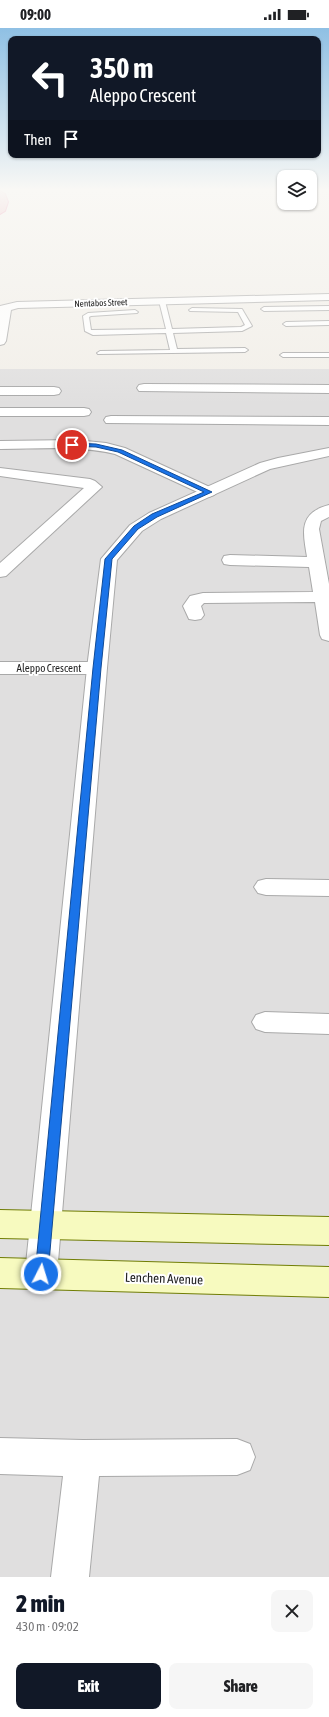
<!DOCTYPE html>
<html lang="en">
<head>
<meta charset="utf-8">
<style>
  :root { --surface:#fff; --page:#f6f6f6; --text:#202124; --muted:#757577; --accent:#111827 }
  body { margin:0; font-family:"Asap Condensed",sans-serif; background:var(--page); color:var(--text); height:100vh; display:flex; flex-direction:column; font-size:15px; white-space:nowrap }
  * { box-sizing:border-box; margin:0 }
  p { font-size:13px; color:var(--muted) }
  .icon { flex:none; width:22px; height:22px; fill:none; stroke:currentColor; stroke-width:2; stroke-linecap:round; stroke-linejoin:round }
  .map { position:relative; height:1549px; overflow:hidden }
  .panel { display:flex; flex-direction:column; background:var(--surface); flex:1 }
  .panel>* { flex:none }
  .banner { position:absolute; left:8px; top:8px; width:313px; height:122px; border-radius:8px; box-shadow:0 1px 3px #0004; background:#111827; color:#fff; overflow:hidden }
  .fabs { position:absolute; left:277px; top:142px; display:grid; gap:8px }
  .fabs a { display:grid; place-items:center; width:40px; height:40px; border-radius:8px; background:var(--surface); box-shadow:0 1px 3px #0004; font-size:20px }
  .pin { position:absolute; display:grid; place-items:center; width:34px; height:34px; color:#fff; margin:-17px; border:2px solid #fff; border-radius:50%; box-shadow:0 1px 4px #0007 }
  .me { position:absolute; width:44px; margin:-22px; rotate:5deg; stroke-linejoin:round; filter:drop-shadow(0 0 3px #0008) }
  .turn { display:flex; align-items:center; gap:14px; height:84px; padding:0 16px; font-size:18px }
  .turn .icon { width:52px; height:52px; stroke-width:2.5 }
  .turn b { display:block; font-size:28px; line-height:34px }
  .then { display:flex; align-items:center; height:38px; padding:0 16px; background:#0003; gap:8px; font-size:15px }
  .round { display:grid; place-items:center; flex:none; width:42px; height:42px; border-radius:8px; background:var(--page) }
  .summary { display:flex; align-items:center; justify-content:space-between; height:68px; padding:0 16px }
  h1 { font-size:24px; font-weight:800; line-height:30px; color:var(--accent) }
  .cta { display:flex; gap:8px; margin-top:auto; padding:8px 16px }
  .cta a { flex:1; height:46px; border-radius:8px; background:var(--accent); color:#fff; font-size:16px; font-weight:800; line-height:46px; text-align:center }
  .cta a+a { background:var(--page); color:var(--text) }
  .status { display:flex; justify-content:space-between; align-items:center; height:28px; padding:0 20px; background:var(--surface); direction:ltr }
  .status svg { height:11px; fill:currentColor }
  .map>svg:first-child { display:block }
  .residential { fill:#e0dfdf }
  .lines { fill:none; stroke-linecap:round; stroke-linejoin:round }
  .service-casing { stroke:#a9a9a9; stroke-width:2 }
  .minor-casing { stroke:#a9a9a9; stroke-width:2 }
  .tertiary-casing { stroke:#a9a9a9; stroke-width:2 }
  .secondary-casing { stroke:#707d05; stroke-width:2 }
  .motorway-casing { stroke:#dc2a67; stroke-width:2 }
  .service { fill:#fff; fill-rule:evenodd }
  .minor { fill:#fff; fill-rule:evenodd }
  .tertiary { fill:#fff; fill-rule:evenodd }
  .secondary { fill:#f7fabf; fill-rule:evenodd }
  .motorway { fill:#e892a2; fill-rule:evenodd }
  .route { fill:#1a73e8; stroke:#114b97 }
  .labels { text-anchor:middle; stroke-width:4; stroke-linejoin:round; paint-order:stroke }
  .far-street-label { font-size:9px; fill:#222; stroke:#fff }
  .street-label { font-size:11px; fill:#222; stroke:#fff }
  .near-street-label { font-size:13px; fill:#222; stroke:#fff }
</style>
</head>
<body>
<div class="status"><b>09:00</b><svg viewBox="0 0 49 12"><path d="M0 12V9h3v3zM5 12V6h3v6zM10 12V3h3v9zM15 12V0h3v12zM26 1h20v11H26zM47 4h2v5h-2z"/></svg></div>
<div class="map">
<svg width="329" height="1549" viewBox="0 0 329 1549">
  <rect width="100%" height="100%" fill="#f2efe9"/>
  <rect class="residential" x="0" y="341" width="329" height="1208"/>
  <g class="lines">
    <defs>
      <g id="service">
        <path d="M162,271l3,2 7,28 69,-2 4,-2 -7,-13 -48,-1 -1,-1 3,-2 50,1 10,17 -10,5 -69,2 4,16 68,-1 3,2 -3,2 -147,2 -1,-1 3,-2 70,-1 -4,-17 -73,2 -8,-4 -2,-15 5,-3 47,-3 3,2 -1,1 -46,3 -2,1 2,13 75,-1 -7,-28z"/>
        <path d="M329,278v4l-65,1 -3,-2 3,-2z"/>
        <path d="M329,293v4l-43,1 -3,-2 3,-2z"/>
        <path d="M329,325v4h-46l-3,-2 3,-2z"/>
      </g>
      <g id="minor">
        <path d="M329,266v6l-311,8 -7,2 -5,31 -2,3 -4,1v-39l17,-4z"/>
        <path d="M144,356l185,1v8l-190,-2 -2,-3 2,-3z"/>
        <path d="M0,359h54l5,1 2,3 -2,3 -5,1h-54z"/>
        <path d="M0,380h84l5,1 2,3 -2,3 -5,1h-84z"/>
        <path d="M111,388l218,1v8l-223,-2 -2,-3 2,-3z"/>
        <path d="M76,412l30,3 19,5 89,41 3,3 -3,3 -5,2 -5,-2 -89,-41c-37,-9 -77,-5 -115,-5v-8z"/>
        <path d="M0,440l90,11 5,2 7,6 -96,89 -6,1v-14l84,-75 -84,-12z"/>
        <path d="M329,477v12l-8,4 -2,8 10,55v57l-7,-2 -2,-4 -5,-33 -111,1 -3,3 3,9 -3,4 -6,1 -6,-1 -6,-13 7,-10 13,-3 110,-1 -4,-25 -79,-2 -6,-1 -2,-4 2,-4 6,-1 77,2c-4,-25 -9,-44 22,-52z"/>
        <path d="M0,634h97l7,2 3,4 -3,4 -7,2h-97z"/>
        <path d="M266,851l63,1v16l-63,-1 -8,-2 -4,-6 4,-6z"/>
        <path d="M265,984l64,2v20l-64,-2 -9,-3 -4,-7 4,-7z"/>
        <path d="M0,1410l83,2 154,-1 13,5 5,13 -5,13 -13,5 -138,1 -10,101h-38l12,-101 -63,-2z"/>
      </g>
      <path id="tertiary" d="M329,420v8l-59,13 -109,50 -19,12 -25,29 -10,108 -50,606 -5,11 -11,4 -11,-4 -5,-11 62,-606 14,-109 29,-34 19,-12 111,-50 18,-5z"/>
      <g id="secondary">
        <path d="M0,1182l329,7v28l-329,-7z"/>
        <path d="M0,1230l329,9v30l-329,-9z"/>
      </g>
      <path id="motorway" d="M0,163l5,3 3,8 -3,9 -5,3z"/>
    </defs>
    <use href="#service" class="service-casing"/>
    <use href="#minor" class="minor-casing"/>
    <use href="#tertiary" class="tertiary-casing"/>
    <use href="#secondary" class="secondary-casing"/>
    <use href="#motorway" class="motorway-casing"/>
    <use href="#service" class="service"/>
    <use href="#minor" class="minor"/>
    <use href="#tertiary" class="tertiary"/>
    <use href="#secondary" class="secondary"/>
    <use href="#motorway" class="motorway"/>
  </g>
  <linearGradient id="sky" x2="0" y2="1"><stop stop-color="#8fc0e4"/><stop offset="0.43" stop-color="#f9f8f5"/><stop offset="1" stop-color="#f9f8f5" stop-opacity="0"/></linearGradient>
  <rect width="329" height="376" fill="url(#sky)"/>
  <path class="route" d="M72,415l24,1 26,6 90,42 -55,25 -19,12 -26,30 -11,109 -53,606 -2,5 -5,1 -4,-1 -2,-5 58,-606 12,-109 29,-33 18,-12 52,-22 -86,-40 -22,-5 -26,-1 -1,-1z"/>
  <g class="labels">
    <g class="far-street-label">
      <text transform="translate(101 275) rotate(-2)" y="3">Nentabos Street</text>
    </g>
    <g class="street-label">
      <text x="49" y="644">Aleppo Crescent</text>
    </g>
    <g class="near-street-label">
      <text transform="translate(164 1250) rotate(2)" y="5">Lenchen Avenue</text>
    </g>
  </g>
</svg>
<div class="fabs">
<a><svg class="icon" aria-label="layers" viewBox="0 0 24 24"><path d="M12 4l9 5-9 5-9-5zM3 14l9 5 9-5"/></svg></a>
</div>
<div class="pin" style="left:72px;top:417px;background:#d93025"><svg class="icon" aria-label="arrive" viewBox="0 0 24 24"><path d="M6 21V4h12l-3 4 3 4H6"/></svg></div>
<svg class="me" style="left:41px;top:1246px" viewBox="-20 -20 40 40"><circle r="17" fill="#1a73e8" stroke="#fff" stroke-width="3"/><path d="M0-11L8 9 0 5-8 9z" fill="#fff"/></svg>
<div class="banner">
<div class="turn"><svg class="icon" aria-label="left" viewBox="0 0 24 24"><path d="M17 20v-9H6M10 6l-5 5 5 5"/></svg><div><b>350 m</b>Aleppo Crescent</div></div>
<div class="then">Then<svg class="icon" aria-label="arrive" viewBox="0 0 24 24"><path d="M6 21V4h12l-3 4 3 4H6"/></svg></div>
</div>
</div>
<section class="panel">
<div class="summary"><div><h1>2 min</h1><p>430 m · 09:02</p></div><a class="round"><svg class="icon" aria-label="close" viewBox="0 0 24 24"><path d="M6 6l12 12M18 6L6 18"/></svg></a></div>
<div class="cta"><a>Exit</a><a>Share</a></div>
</section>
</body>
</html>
